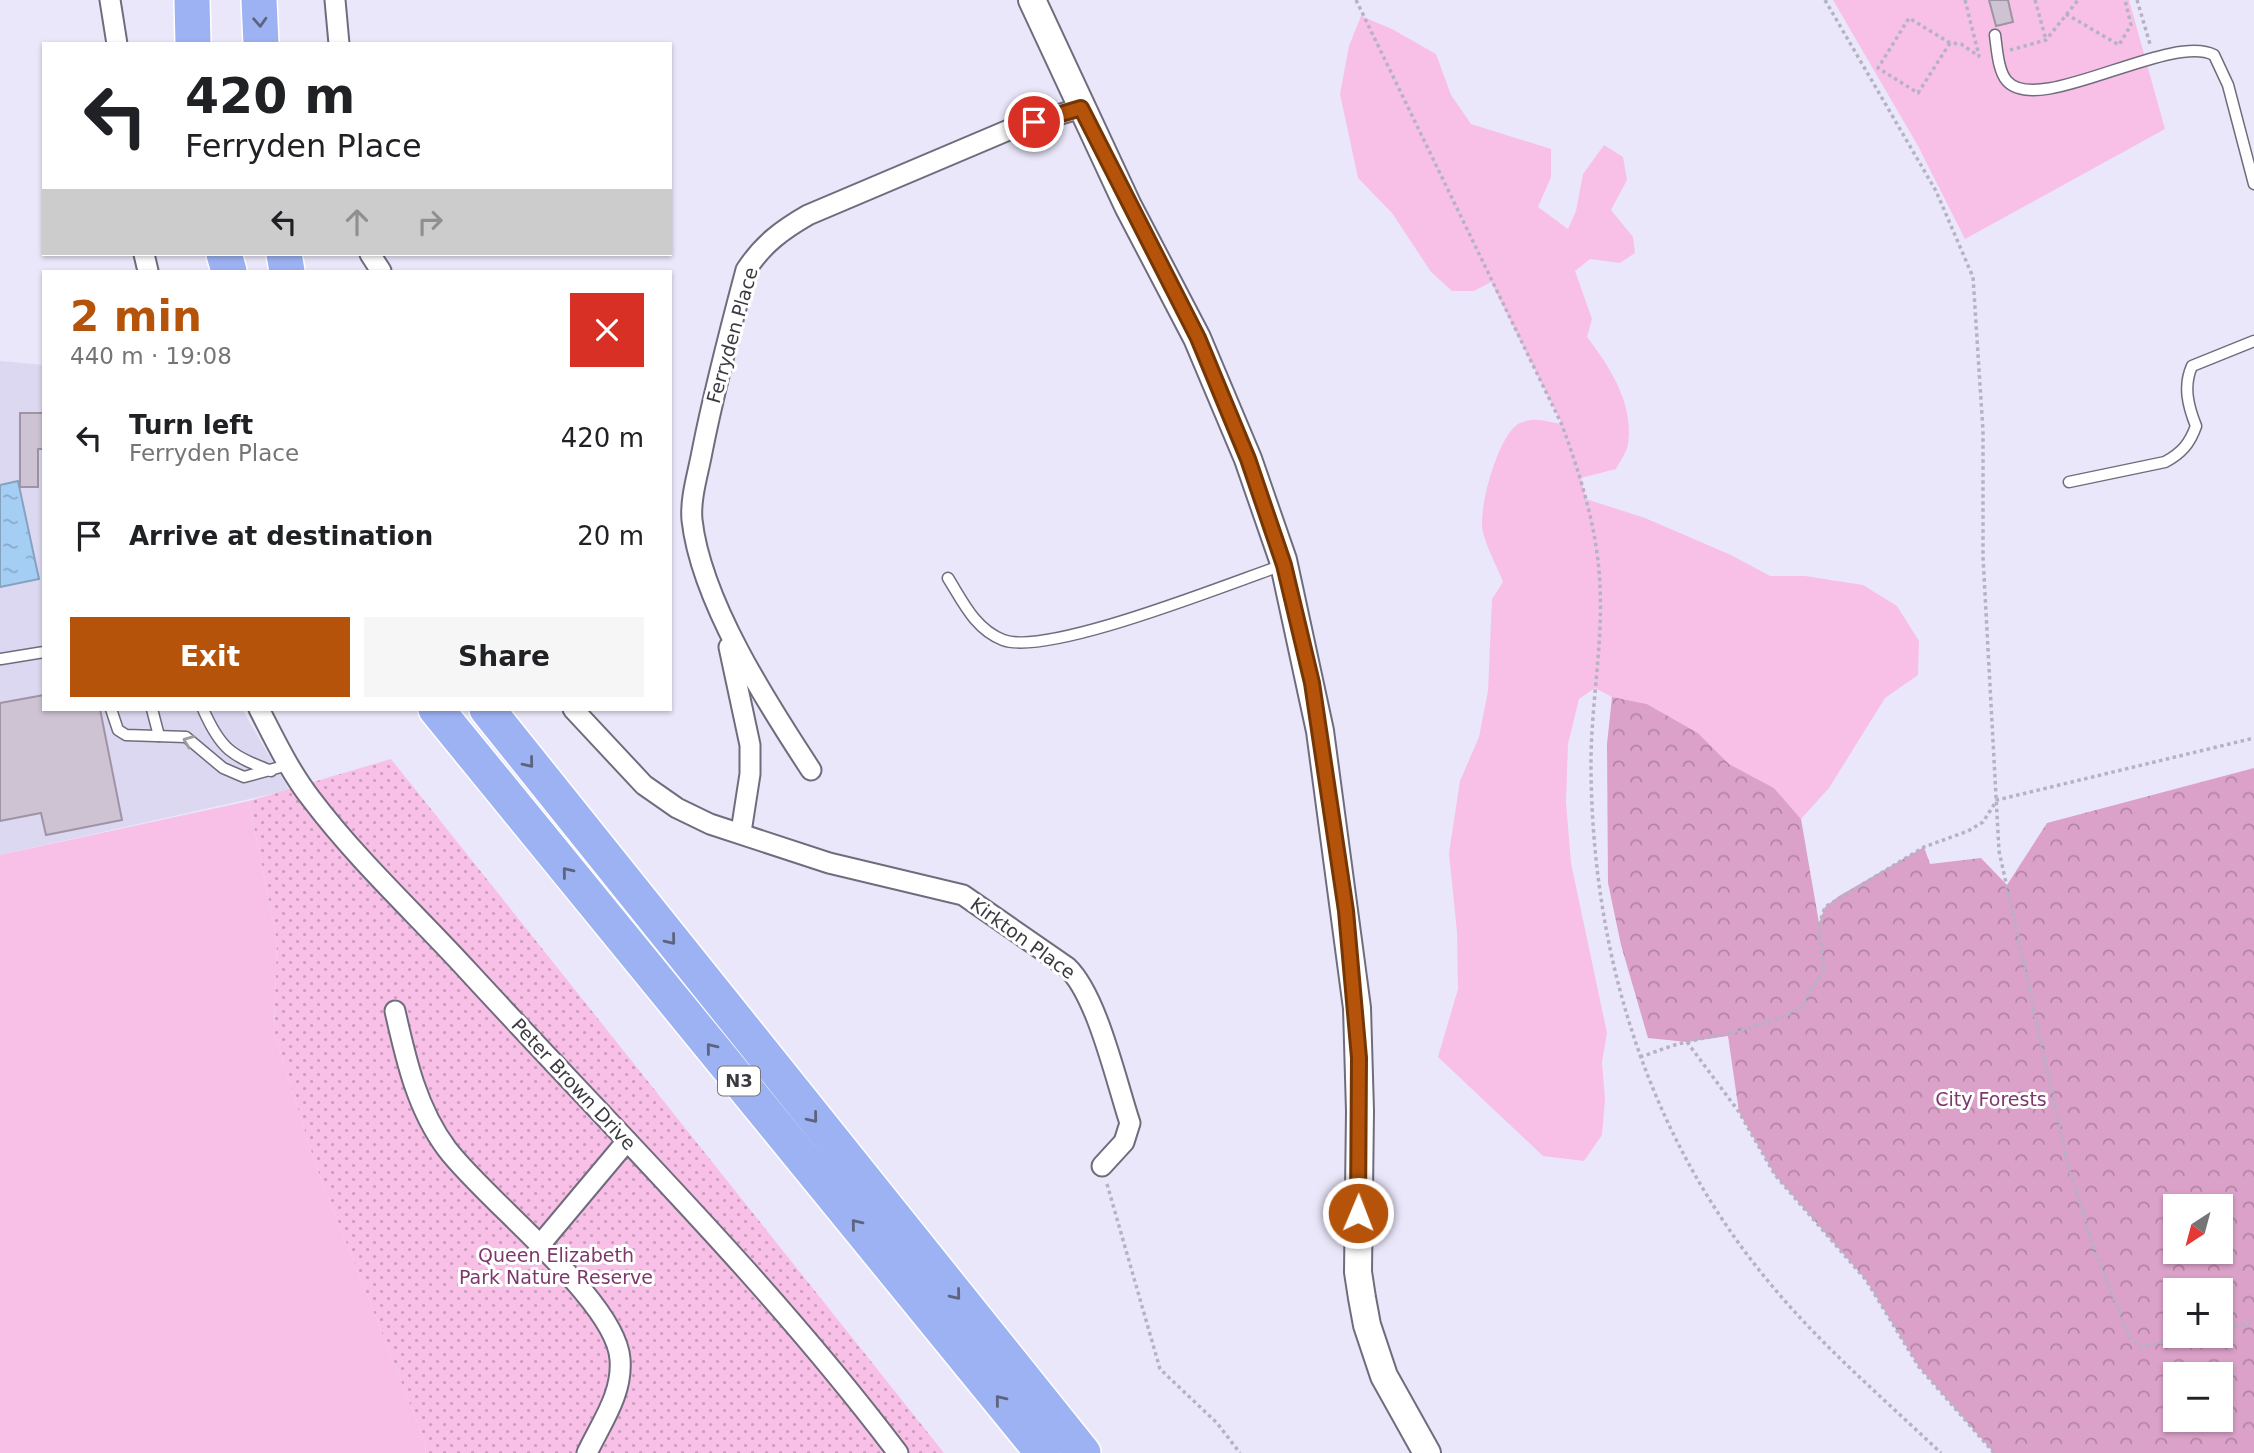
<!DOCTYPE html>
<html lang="en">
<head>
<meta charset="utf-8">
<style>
  :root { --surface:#fff; --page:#f6f6f6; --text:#202124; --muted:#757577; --accent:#b45309 }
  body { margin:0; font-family:"DejaVu Sans",sans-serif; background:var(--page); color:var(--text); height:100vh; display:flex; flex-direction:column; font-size:26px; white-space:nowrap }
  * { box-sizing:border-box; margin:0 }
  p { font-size:23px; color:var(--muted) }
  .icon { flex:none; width:38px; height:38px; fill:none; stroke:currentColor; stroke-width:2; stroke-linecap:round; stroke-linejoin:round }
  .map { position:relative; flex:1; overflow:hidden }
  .drawer { position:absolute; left:42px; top:270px; width:630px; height:441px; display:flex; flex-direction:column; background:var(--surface); border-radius:0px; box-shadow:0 2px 5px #0004 }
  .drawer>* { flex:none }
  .hud { position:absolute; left:42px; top:42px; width:630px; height:214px; border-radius:0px; box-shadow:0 2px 5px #0004; background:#fff; color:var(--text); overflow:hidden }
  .needle { width:46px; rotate:216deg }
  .tools { position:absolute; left:2163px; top:1194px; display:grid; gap:14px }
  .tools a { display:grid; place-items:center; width:70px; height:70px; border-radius:0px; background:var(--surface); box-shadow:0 2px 5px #0004; font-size:35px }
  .pin { position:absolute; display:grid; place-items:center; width:60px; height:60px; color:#fff; margin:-30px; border:4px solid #fff; border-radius:50%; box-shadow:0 2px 7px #0007 }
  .me { position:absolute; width:77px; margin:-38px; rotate:1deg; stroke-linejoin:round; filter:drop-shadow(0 0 5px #0008) }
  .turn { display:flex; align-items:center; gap:24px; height:147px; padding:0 28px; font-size:32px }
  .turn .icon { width:91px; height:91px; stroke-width:2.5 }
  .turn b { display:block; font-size:49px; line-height:60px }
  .lanes { display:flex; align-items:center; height:66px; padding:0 28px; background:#0003; justify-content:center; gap:35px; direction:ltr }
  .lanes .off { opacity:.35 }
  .round { display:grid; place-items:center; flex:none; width:74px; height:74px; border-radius:0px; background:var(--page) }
  .headline { display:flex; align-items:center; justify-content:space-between; height:119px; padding:0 28px }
  h1 { font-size:42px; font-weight:600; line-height:52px; color:var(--accent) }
  .primary-button { display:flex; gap:14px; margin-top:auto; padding:14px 28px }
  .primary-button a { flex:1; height:80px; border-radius:0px; background:var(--accent); color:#fff; font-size:28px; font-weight:600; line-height:80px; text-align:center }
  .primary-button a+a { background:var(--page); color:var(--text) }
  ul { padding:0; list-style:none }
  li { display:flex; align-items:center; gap:21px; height:98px; padding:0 28px }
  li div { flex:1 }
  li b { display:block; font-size:26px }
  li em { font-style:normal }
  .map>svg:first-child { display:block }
  .built { fill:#dcd8f1 }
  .grass { fill:#f8c0e6 }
  .forest { fill:url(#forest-crowns); fill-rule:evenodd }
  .park { fill:url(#park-dots) }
  .water { fill:url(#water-ripples); stroke:#85a2bf; stroke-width:2 }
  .building { fill:#cec3d3; stroke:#9e94a3; stroke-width:2 }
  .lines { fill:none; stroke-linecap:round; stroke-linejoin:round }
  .lane-casing { stroke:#6f6d7d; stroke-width:13 }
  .street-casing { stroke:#6f6d7d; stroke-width:23 }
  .secondary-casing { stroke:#6f6d7d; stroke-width:30 }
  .highway-casing { stroke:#fff; stroke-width:38 }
  .path { stroke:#b5b3c2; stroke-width:3.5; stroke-dasharray:3.5 3.5; stroke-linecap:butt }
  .lane { stroke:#fff; stroke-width:10 }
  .street { stroke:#fff; stroke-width:19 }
  .secondary { stroke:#fff; stroke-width:26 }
  .highway { stroke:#9db2f3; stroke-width:35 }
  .oneway { stroke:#5d647f }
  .oneway2 { stroke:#9d9ca0 }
  .route-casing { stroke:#753606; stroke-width:18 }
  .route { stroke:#b45309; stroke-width:12 }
  .labels { text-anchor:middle; stroke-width:6; stroke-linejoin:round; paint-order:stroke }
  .shield { fill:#fff; stroke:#76757a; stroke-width:2 }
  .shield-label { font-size:18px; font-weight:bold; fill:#3b3a41 }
  .street-label { font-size:19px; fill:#3b3a41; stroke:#fff }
  .park-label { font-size:19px; fill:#7c376b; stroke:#fff }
</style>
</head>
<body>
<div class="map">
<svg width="2254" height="1453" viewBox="0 0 2254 1453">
  <defs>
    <pattern id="forest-crowns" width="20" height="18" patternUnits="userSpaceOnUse" patternTransform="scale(1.75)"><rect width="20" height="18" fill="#dba1c9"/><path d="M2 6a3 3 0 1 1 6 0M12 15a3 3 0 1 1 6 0" fill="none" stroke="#b384a5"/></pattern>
    <pattern id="park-dots" width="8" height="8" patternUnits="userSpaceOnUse" patternTransform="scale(1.75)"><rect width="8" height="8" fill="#f8c0e6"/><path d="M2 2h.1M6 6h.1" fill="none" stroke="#ca9dbc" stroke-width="1.8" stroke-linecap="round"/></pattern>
    <pattern id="water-ripples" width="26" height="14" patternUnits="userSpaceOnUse" patternTransform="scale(1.75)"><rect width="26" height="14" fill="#a5cef5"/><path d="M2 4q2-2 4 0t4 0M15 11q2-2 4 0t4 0" fill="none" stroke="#88a8c8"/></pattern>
  </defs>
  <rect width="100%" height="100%" fill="#eae7fa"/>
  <path class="built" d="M0,361l44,4v344h198l47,81 -289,65z"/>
  <g class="grass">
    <path d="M1833,0h296l36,129 -200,110 -47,-93z"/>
    <path d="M1361,16l31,13 44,25 15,41 20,29 80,25v28l-13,30 30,22 8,-18 7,-37 21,-29 19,12 4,23 -16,30 22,27 2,16 -15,10 -30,-4 -15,12 17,48 -5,18c23,30 47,67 41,107 -1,8 -8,17 -12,25l-35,9 5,21 59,19 86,37 39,21h35l58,9 34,21 22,35 -1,34 -33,23 -56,90 -28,31 -27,-31 -45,-24 -31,-31 -51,-29 -35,-7 -17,-9 -16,11 -11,45 -2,58 5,61 36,170 -5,29 3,37 -3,36 -18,26 -41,-5 -105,-99 20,-68 -1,-57 -8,-79 11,-72 19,-44 9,-46 4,-92 11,-17c-6,-16 -16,-33 -20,-50 -6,-22 16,-100 37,-109 16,-7 26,-1 42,1l-71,-142 -17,9h-22l-21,-19 -39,-59 -34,-35 -18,-84 9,-48z"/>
    <path d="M249,801l28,140 -3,91 41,131 110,279 1,11h-426v-598z"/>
  </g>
  <path class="forest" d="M1612,697l35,7 51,29 31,31 45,24 27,31 18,104 6,-16 14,-11 85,-49 6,17 51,-6 26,27 40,-62 207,-55v685h-260l-75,-86 -53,-87 -91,-105 -36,-63 -11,-76 -41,6 -39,-4 -27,-93 -13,-62 -1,-139zM2175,1206h46v45h-46zM2175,1290h46v45h-46zM2175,1374h46v45h-46z"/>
  <path class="park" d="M391,759l553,694h-518l-1,-11 -110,-279 -41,-131 3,-91 -28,-140z"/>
  <path class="water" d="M18,481l21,98 -39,8v-102z"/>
  <g class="building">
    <path d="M1989,0h19l5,22 -17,4z"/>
    <path d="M20,413h24v36h-6v38h-18z"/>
    <path d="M44,695v14h56l22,111 -76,15 -5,-22 -41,8v-118z"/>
  </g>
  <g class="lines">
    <defs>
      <g id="lane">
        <path d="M1995,35c2,14 3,36 12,46 32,36 163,-49 207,-26l14,30 26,99"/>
        <path d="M2069,482l96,-20c17,-9 25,-19 31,-36 -8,-20 -13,-40 -4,-60l62,-25"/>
        <path d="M948,578c15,24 27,51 55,62 45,17 227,-57 280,-75"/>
        <path d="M1,659l43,-7"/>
        <path d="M111,709l7,21 8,5 60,2 37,31 21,9 44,-12"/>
        <path d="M152,709l7,27"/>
        <path d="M203,709c18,41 28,46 68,62"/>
      </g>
      <g id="street">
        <path d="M110,0l7,44"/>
        <path d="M335,0l4,44"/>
        <path d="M144,254l4,17"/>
        <path d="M370,254l11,17"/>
        <path d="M729,647l21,98v29l-9,58"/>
        <path d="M259,709c16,31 31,63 53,91 47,62 105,115 157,172 145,158 299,309 429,481"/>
        <path d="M573,709l71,76 33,23 33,16 119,39 134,32 104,72c30,28 49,114 63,156l-6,19 -22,24"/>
        <path d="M811,770c-44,-67 -110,-169 -119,-250 -2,-22 6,-46 10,-68 12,-61 28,-122 44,-182 17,-26 36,-40 62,-55l203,-86 70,-21"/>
        <path d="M395,1011c11,49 22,98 52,138 40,53 169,151 173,210 3,35 -19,64 -33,94"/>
        <path d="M539,1246l88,-105"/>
      </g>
      <path id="secondary" d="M1032,0l96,206 69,132 51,121 35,101 37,171 37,277 3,103 -2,161 4,26 5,27 17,51 43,77"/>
      <g id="highway">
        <path d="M192,0l1,44"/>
        <path d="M259,0l2,44"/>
        <path d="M224,254l5,17"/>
        <path d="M284,254l3,17"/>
        <path d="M436,709l607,744"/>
        <path d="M487,709l596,744"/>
      </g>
    </defs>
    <use href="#lane" class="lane-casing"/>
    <use href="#street" class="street-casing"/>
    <use href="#secondary" class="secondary-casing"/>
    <use href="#highway" class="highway-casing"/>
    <g class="path">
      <path d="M1356,0l206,425c19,52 36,106 38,162 3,61 -10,123 -9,184 2,189 59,370 182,516 50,60 111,112 168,166"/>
      <path d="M1825,0l111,191 37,86 10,154v126l16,294 69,314 26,84 36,89 11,9 57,-12"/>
      <path d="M1965,0l14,56"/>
      <path d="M2035,0l11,40"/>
      <path d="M2137,0l13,44"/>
      <path d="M2066,14l53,31 12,-20 -6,-25"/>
      <path d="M1950,43l-32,50 -40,-25 31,-50 41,25 11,1 19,13"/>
      <path d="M2010,50l36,-10 32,-40"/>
      <path d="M1687,1042l52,70 36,63 91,105 53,87 75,86"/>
      <path d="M1640,1057c16,-5 31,-12 47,-15 42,-10 77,-14 116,-35l7,-17 14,-19 -5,-46 6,-18 99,-60 44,-16 15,-9 14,-22 257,-62"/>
      <path d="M1107,1184l53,185 57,54 23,30"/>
      <path d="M2221,1330l33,-8"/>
    </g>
    <use href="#lane" class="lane"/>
    <use href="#street" class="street"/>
    <use href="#secondary" class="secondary"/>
    <use href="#highway" class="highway"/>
  </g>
  <defs><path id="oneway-chevron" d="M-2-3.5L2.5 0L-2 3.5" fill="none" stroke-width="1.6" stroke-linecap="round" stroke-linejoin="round" transform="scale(1.75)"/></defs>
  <g class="oneway">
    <use href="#oneway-chevron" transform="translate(260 22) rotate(87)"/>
    <use href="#oneway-chevron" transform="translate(529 763) rotate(51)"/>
    <use href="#oneway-chevron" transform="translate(567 872) rotate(-129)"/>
    <use href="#oneway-chevron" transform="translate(671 940) rotate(51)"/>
    <use href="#oneway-chevron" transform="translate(711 1048) rotate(-129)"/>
    <use href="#oneway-chevron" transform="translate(813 1118) rotate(51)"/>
    <use href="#oneway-chevron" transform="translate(856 1224) rotate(-129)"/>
    <use href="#oneway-chevron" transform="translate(956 1295) rotate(51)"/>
    <use href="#oneway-chevron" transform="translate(1000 1400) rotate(-129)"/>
  </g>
  <use class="oneway2" href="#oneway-chevron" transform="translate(188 741) rotate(-159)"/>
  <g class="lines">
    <defs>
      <path id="route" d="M1034,122l47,-14 117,230 50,121 36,106 28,118 34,228 13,147 -1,155"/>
    </defs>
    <use href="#route" class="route-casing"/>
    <use href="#route" class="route"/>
  </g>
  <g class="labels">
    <rect class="shield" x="718" y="1066.5" width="42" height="29" rx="5"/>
    <g class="shield-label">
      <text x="739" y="1087">N3</text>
    </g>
    <g class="street-label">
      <text transform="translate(732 335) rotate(-74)" y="7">Ferryden Place</text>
      <text transform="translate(1023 938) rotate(36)" y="7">Kirkton Place</text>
      <text transform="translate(574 1084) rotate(47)" y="7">Peter Brown Drive</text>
    </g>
    <g class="park-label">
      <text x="1991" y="1106">City Forests</text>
      <text x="556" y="1262">Queen Elizabeth<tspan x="556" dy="22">Park Nature Reserve</tspan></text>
    </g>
  </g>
</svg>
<div class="tools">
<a><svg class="needle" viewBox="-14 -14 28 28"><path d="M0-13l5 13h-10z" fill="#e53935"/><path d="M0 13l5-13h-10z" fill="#757577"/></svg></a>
<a>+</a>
<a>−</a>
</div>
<div class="pin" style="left:1034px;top:122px;background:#d93025"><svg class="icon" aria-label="arrive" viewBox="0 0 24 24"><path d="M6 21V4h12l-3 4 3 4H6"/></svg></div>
<svg class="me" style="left:1358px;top:1213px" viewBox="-20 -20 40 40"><circle r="17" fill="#b45309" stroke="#fff" stroke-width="3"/><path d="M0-11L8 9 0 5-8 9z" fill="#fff"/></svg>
<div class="hud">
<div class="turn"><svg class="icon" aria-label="left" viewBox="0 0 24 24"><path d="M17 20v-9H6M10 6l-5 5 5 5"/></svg><div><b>420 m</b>Ferryden Place</div></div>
<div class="lanes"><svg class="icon" aria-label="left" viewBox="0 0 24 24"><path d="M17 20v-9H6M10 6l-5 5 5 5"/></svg><svg class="icon off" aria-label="ahead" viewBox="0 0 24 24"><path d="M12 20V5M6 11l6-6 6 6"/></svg><svg class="icon off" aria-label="right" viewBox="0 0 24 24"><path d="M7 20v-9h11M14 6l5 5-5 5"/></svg></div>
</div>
<section class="drawer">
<div class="headline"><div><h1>2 min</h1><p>440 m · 19:08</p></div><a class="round" style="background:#d93025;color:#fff"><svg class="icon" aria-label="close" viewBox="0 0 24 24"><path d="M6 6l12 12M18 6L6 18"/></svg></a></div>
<ul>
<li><svg class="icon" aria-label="left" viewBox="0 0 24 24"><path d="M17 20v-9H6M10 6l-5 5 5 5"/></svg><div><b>Turn left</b><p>Ferryden Place</p></div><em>420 m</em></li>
<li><svg class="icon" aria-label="arrive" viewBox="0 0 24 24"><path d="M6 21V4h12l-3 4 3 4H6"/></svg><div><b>Arrive at destination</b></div><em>20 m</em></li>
</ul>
<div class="primary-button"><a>Exit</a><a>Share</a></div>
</section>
</div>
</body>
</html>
